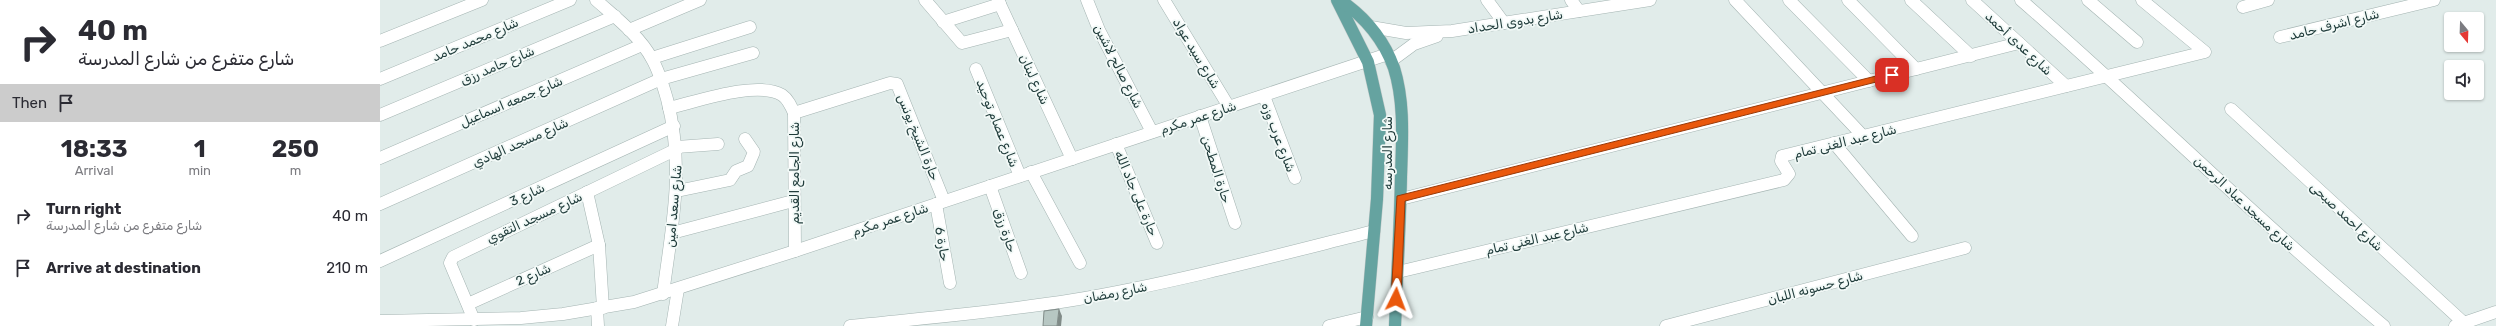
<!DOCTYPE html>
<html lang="en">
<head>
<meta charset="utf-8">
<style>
  :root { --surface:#fff; --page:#f7f7f7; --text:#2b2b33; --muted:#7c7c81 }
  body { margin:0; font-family:Rubik,Vazirmatn,sans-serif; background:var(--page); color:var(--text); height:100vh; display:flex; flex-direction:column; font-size:15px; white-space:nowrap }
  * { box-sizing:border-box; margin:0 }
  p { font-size:13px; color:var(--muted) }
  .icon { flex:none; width:22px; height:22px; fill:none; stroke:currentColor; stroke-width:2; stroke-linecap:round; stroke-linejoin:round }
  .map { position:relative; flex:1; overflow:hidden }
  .details { display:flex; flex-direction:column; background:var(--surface); width:380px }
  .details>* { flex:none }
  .banner { background:#fff; color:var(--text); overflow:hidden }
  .needle { width:26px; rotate:161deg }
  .tools { position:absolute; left:2064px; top:12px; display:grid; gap:8px }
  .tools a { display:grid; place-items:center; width:40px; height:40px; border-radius:4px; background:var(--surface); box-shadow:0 1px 3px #0004; font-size:20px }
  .pin { position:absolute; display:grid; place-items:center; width:34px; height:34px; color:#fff; margin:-17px; border-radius:8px; box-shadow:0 2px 6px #0006 }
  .me { position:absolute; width:44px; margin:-22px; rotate:3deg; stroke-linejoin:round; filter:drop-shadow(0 0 3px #0008) }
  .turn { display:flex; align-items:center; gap:14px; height:84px; padding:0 12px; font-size:18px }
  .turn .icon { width:52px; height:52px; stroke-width:2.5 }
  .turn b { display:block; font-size:28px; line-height:34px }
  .then { display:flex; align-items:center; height:38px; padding:0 12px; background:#0003; gap:8px; font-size:15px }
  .eta { display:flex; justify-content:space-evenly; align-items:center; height:68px; text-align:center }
  .eta b { font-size:24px; font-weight:700; line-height:28px }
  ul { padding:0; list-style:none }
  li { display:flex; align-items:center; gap:12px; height:52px; padding:0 12px }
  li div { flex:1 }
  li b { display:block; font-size:15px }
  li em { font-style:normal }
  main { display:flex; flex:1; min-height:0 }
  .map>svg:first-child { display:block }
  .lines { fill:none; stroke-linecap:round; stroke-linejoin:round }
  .minor-casing { stroke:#a4b4b2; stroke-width:13 }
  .major-casing { stroke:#c1c9c8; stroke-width:13 }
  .minor { stroke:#fff; stroke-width:12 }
  .major { stroke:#65a3a0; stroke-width:12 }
  .shaded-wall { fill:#808b88 }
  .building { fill:#b7c7c3; stroke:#808b88 }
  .route { fill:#ea580c; stroke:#983908 }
  .labels { text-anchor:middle; stroke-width:3.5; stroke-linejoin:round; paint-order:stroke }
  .street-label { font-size:13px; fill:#213d3c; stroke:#f2f9f7 }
</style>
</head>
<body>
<main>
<section class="details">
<div class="banner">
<div class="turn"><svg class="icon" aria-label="right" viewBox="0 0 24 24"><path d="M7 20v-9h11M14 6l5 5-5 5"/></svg><div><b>40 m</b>شارع متفرع من شارع المدرسة</div></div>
<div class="then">Then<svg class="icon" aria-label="arrive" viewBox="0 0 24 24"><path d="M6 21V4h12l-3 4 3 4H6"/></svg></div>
</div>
<div class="eta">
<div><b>18:33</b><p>Arrival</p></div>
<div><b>1</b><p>min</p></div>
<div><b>250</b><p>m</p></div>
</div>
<ul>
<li><svg class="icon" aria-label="right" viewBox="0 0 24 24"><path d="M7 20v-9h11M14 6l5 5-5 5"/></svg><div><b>Turn right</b><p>شارع متفرع من شارع المدرسة</p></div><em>40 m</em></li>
<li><svg class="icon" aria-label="arrive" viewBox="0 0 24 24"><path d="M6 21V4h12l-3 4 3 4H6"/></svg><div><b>Arrive at destination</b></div><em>210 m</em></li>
</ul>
</section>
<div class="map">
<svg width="2116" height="326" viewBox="0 0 2116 326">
  <rect width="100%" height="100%" fill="#e1ecea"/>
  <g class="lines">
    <defs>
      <g id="minor">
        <path d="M216,0c19,17 44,36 56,59 7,12 11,26 15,40 18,69 5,126 -4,195"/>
        <path d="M545,0l37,43 50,-13"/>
        <path d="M618,0l74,159"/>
        <path d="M707,0l12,30 53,102"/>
        <path d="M784,0l65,107"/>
        <path d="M1107,0l17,23"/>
        <path d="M1191,0l8,11"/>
        <path d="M1355,0l128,136"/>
        <path d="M1409,0l80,81"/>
        <path d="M1468,0l68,69"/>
        <path d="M1531,0l60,56"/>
        <path d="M1592,0l94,86"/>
        <path d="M1641,0c123,107 238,222 363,326"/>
        <path d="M1708,0l49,42"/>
        <path d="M1863,7l25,-7"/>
        <path d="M563,22l57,-18"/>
        <path d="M991,27l35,6 46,-2 198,-31"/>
        <path d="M249,30l71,-30"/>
        <path d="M1900,37l154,-37"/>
        <path d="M0,41l102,-41"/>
        <path d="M272,58l98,-31"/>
        <path d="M1011,61l23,-17 23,-8"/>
        <path d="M596,69l44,107"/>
        <path d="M0,79l190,-79"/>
        <path d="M884,96l31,82"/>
        <path d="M289,108c27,-6 87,-28 113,-13 6,4 9,11 12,18l1,138"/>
        <path d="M1851,109l233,214"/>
        <path d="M414,113l96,-30 7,1 47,117"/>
        <path d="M0,115l235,-99"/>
        <path d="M820,116l35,107"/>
        <path d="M1454,143l78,93"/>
        <path d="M736,144l41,99"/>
        <path d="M297,147l41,-3"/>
        <path d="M0,158l262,-113"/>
        <path d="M651,172l49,91"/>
        <path d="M610,186l31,87"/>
        <path d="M297,191l53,-11 6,-9 12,-5 6,-14 -9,-13"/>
        <path d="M207,192l12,53 4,63"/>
        <path d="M1021,199l618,-156"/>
        <path d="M0,204l281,-125 92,-26"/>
        <path d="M556,204l14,79"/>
        <path d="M292,233l121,-32"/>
        <path d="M0,261l294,-135"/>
        <path d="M1018,272l386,-92 5,-6 -8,-13 1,-5 423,-104 -63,-52"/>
        <path d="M88,304l131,-59"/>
        <path d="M217,308l1,18"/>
        <path d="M94,320l-24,-57 3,-6 224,-108"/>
        <path d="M0,321l141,-3 42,-4 71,-12 161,-51 593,-197"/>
        <path d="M292,326l6,-37"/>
        <path d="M470,326c74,-8 149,-14 223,-26 101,-17 201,-44 301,-69"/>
        <path d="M949,326l38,-9"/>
        <path d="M1286,326l299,-78"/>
        <path d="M2075,326l41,-14"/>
      </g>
      <g id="major">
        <path d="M957,0l31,62 12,53 -3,84 -11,127"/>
        <path d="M960,0c25,17 44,40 54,68 11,35 8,73 7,109 -1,50 -4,99 -6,149"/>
      </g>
    </defs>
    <use href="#minor" class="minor-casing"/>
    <use href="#major" class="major-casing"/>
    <use href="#minor" class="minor"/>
    <use href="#major" class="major"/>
  </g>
  <path class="shaded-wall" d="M679,309l3,7 -1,10h-4z"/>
  <path class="building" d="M679,309l-2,17h-14l1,-15z"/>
  <path class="route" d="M1512,72l4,1v4l-491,124 -4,98 -5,4 -5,-4 6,-103z"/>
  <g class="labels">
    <g class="street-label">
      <text transform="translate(1135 21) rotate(-9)" y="5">شارع بدوى الحداد</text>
      <text transform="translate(1954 24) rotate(-14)" y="5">شارع اشرف حامد</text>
      <text transform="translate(95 39) rotate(-23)" y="5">شارع محمد حامد</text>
      <text transform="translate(1639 43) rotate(43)" y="5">شارع عدى أحمد</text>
      <text transform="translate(817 53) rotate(59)" y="5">شارع سيد عواد</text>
      <text transform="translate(117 65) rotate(-23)" y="5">شارع حامد رزق</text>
      <text transform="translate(739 66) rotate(63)" y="5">شارع صالح لاشين</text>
      <text transform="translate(655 79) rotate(65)" y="5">شارع لبنان</text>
      <text transform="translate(131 101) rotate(-23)" y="5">شارع جمعه اسماعيل</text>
      <text transform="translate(818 117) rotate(-18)" y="5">شارع عمر مكرم</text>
      <text transform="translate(618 123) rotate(68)" y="5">شارع عصام توحيد</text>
      <text transform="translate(539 137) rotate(68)" y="5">حارة الشيخ يونس</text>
      <text transform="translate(899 137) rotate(69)" y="5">شارع عرب وزه</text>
      <text transform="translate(1465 141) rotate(-14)" y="5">شارع عبد الغنى تمام</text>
      <text transform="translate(140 142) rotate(-24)" y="5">شارع مسجد الهادي</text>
      <text transform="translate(1007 153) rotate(-90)" y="5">شارع المدرسه</text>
      <text transform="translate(837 169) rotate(72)" y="5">حارة المطحن</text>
      <text transform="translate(414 173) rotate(-90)" y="5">شارع الجامع القديم</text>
      <text transform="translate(757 193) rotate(67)" y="5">حارة على جاد الله</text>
      <text transform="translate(147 194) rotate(-25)" y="5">شارع 3</text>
      <text transform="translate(1865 203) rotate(43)" y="5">شارع مسجد عباد الرحمن</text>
      <text transform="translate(293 206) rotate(-85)" y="5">شارع سعد امين</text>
      <text transform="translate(1967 216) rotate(43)" y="5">شارع احمد صبحى</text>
      <text transform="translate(154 217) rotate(-25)" y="5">شارع مسجد التقوي</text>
      <text transform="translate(510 219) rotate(-18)" y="5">شارع عمر مكرم</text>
      <text transform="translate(626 230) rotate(71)" y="5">حارة رزق</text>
      <text transform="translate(1157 238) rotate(-13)" y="5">شارع عبد الغنى تمام</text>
      <text transform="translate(563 244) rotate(80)" y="5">حارة 6</text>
      <text transform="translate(153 274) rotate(-24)" y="5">شارع 2</text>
      <text transform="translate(1435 287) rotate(-15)" y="5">شارع حسونه اللبان</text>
      <text transform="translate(735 292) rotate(-11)" y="5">شارع رمضان</text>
    </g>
  </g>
</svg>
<div class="tools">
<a><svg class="needle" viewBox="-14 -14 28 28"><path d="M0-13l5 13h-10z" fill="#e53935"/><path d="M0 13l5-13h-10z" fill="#7c7c81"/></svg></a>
<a><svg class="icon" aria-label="sound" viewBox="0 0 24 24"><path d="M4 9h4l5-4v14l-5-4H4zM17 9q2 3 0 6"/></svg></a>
</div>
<div class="pin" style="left:1512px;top:75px;background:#d93025"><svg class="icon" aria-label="arrive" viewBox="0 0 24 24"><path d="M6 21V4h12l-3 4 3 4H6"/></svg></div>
<svg class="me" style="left:1016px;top:299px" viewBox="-20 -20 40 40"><path d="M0-17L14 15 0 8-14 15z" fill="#ea580c" stroke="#fff" stroke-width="4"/></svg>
</div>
</main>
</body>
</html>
